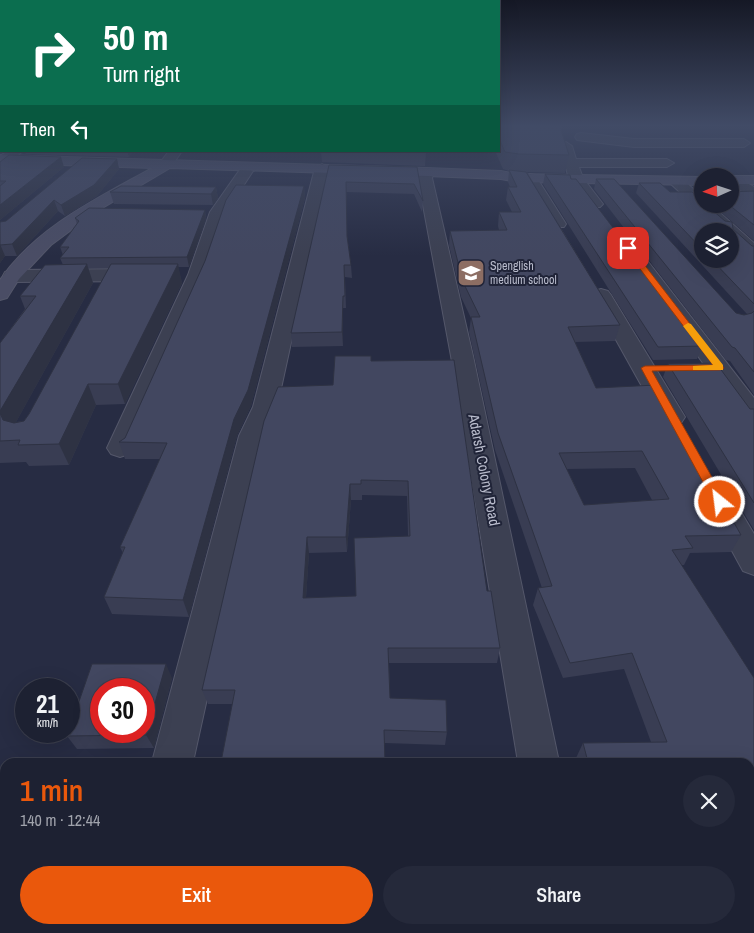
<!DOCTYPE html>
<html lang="en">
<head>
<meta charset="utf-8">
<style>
  :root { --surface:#1d2132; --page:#25293a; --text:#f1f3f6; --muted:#a0a3ac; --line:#3b3e4d; --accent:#ea580c }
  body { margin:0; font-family:"Archivo Narrow",sans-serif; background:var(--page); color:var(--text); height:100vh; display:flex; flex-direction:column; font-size:19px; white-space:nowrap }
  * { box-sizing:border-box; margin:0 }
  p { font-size:16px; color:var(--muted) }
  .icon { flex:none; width:28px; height:28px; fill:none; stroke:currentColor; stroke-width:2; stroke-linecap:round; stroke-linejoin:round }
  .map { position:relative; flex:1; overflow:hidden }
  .side { position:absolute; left:0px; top:758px; width:755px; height:176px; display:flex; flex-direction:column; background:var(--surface); border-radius:15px 15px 0 0; box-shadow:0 5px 20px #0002,0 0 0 1px var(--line) }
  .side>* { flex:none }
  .guide { position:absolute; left:0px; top:0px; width:500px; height:152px; box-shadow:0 5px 20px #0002,0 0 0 1px var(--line); background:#0b6e4f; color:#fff; overflow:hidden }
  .needle { width:32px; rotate:267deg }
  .controls { position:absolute; left:694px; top:168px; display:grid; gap:10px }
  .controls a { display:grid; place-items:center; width:45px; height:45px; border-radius:50%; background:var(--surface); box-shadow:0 5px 20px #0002,0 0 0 1px var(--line); font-size:25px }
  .speed { position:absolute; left:15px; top:678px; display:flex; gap:10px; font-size:25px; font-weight:700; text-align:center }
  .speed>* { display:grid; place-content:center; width:65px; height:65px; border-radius:50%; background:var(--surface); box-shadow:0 5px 20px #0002,0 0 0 1px var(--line); line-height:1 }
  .speed small { font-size:12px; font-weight:400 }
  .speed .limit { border:8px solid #d22; background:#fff; color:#111 }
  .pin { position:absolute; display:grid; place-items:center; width:42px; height:42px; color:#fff; margin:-21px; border-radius:10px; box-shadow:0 2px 8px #0006 }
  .me { position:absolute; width:55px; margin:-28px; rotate:331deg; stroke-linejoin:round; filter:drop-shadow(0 0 4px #0008) }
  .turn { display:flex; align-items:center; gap:18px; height:105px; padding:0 20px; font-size:22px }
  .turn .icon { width:65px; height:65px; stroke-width:2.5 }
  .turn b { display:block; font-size:35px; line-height:42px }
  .then { display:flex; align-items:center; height:48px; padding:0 20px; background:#0003; gap:10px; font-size:19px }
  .round { display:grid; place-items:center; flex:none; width:52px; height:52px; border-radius:26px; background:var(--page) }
  .headline { display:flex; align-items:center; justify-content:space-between; height:85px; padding:0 20px }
  h1 { font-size:30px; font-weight:600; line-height:38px; color:var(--accent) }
  .primary-button { display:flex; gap:10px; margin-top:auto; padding:10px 20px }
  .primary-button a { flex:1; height:58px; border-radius:30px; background:var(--accent); color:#fff; font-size:20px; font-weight:600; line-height:58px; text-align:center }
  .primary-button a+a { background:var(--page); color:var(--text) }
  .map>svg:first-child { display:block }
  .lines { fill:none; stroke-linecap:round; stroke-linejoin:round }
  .street-casing { stroke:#54576a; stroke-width:2 }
  .secondary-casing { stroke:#54576a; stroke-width:2 }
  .street { fill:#3c4052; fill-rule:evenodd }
  .secondary { fill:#4a4d65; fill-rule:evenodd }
  .wall { fill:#393d53; fill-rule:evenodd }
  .shaded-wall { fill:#2e3243 }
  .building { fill:#424760; stroke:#2e3243; fill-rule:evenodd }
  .route { fill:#ea580c; stroke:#983908 }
  .slow { fill:#f59e0b }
  .labels { text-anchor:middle; stroke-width:4; stroke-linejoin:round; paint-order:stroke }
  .far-poi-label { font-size:12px; fill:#b9bccc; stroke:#202438; text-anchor:start }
  .street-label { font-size:15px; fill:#b9bccc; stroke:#202438 }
</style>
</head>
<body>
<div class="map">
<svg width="754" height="933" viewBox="0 0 754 933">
  <rect width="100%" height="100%" fill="#272c43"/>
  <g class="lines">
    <defs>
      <g id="street">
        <path d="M581,133l53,6h110l6,4 -6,4h-110l-57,-7 -2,-3 2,-3z"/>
        <path d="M566,142l6,4 4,13h91l7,4 -7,4h-88l4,11 20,26 -3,3h-10l-21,-28 -9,-33z"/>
        <path d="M8,151h15l-14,11h-9v-6z"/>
        <path d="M169,151h13l-11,16h-10l-2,-3z"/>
        <path d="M322,164l7,4 -52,239 -12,29 -72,326h-41l87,-326 14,-29 62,-239z"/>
        <path d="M246,167l7,4 -27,41 -20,63 -73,173 -4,6 -9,3 -9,-3 -4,-6 81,-173 22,-63 31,-44z"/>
        <path d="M427,168l7,4 -2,6 41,178 86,406h-41l-67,-406 -33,-178 4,-9z"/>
        <path d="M530,174l5,1 31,49 -2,3h-12l-2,-3 -27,-46z"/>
        <path d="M735,176l19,11v11l-5,-1 -19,-14v-6z"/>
        <path d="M676,177l5,1 21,19v7h8l44,39v14l-6,-1 -18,-17v-8h-8l-51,-47 -2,-3 2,-3z"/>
        <path d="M633,249l6,1 115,148v25l-9,-2 -121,-167 3,-4z"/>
        <path d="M143,269l7,2 2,4 -2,4 -7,2 -131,1 -7,-2 -2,-4 2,-4 7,-2z"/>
        <path d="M601,289l7,2 3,4 74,122 -4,6 -9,2 -9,-2 -4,-6 -68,-122 3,-4z"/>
        <path d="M722,494l10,3 22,37v41l-11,-4 -36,-66 5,-8z"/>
        <path d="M103,929h50l-1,4h-50z"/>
        <path d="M545,929h50l1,4h-50z"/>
      </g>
      <g id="secondary">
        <path d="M0,155l427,13 74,3 15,3 186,3v8l-186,-3 -15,-3 -74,-3 -257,-8 -76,45 -43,32 -32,34 -12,19 -7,2v-20c36,-53 98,-82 152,-112l-152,-5z"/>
        <path d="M728,176h26v8h-24v-8z"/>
      </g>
    </defs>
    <use href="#street" class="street-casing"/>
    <use href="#secondary" class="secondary-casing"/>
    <use href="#street" class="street"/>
    <use href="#secondary" class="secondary"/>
  </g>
  <g class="wall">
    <path d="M499,125l63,7 7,23 -4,18 -38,-1 93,153 -5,16 -40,1 21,46 145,147 -10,17 -41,1 -6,12h-3l73,113v136l-4,-9v-43h-173l-1,-4 7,-15 68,-1 -27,-73 -61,9 -30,-73 5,-17h4l-47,-138 -26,-118 2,-14 -10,-21 -12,-52 1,-14 49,-1 -1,-4 1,-14h13l-6,-12 2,-13h2l-2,-5 1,-11 -6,-2 -7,-16 -29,-2h32zM635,468l17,32 -68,5 -17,-36z"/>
    <path d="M25,151h108l-4,6 -103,-3z"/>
    <path d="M135,151h32l-1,1z"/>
    <path d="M321,151h105l-1,15 -103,-4z"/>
    <path d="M117,159l2,10 -22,27 -32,20 -7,-5 -41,45h-12l-5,7v-41l6,-1z"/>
    <path d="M0,162l64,5 -64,53z"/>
    <path d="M329,165l88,2 6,34 -1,11 -8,-18 -68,-2 1,45 4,28 1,13 -7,-1 1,31h-3v38l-51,1 -1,-14z"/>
    <path d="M545,174l26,5 132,167 -6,13 -44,1 -110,-176z"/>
    <path d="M596,179l140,134 8,2 3,-1 -111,-121 3,-10 31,9 63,37 19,17h2v149l-24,-34 -4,-1 -132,-171zM702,231l28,28h-28z"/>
    <path d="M304,186l1,12 -54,208 -14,30 -48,181 -77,-3 -8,-17 19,-44 -3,-6 40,-88h-35l-6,-17 6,-4z"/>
    <path d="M216,187l2,11 -5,7 -99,-1 -4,-12z"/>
    <path d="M754,191v50l-42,-37h18z"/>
    <path d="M205,210l1,9 -17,48h-11l4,16 -57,121 -29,1 -27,60 -40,1 -3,-4 -26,1v-120l25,-34 -5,-13 43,-31 -3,-7 3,-3 -3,-8 17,-23 -2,-6zM88,268h21l-80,146 -5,7 -8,1 77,-139z"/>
    <path d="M371,361l116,230 13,57 -3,15h-108l1,35 57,34 -2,13 -60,-2 -152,-39h-25l-6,-14 131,-305zM362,495l45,1 1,40 -52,60 -50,2 3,-45 38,-1 4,-52h11z"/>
    <path d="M668,364l82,45h4v121l-91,-153z"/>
    <path d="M172,678l-18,70 -77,1 -10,-13z"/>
  </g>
  <g class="shaded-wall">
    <path d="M0,125h1v15l-1,1z"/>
    <path d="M127,151h6l-4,6z"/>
    <path d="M61,157l3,10 -64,53v-15z"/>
    <path d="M117,159l2,10 -22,27 -32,20 -4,-11z"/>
    <path d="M304,186l1,12 -54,208 -14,30 -48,181 -6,-17 51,-181z"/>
    <path d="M216,187l2,11 -5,7 -2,-11z"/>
    <path d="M54,200l4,11 -41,45 -5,-12z"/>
    <path d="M205,210l1,9 -17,48 -2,-10z"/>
    <path d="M0,244l5,12 -5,7z"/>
    <path d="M87,264l6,19 -83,150 -10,-20v-2z"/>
    <path d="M178,264l4,19 -57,121 -7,-20z"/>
    <path d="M343,296v50l-1,-14z"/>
    <path d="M88,384l8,21 -27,60 -10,-21z"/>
    <path d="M350,484l1,16 -4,52 -1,-15z"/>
    <path d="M307,537l2,16 -4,60 -2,-15z"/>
    <path d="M166,664l6,14 -18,70 -8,-13z"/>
    <path d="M43,929h28l-1,4h-29z"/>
  </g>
  <g class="building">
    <path d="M499,125h63l1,2 -2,3 8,25 -50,-1 -14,-2 -6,-14z"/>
    <path d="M9,155l52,2 -61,48v-19l6,-5h-6v-19z"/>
    <path d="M82,158l35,1 -23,26 -33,20 -7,-5 -42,44 -12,1v-23l6,-1z"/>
    <path d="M329,165l88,2 6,34 -9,-17 -68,-2 1,54 4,29h-7l1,31h-2l-1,36 -51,1z"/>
    <path d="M509,170l17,2 94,153 -52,2 28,61 60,-3 85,150 -56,1 8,12 -21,2 82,128v110h-4v-26h-162l-5,-19 84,-1 -35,-89 -62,10 -32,-75 14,-2 -54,-153 -27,-116h9l-17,-35 -13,-51 57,-1 -8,-18h22l-13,-25h9zM642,451l27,48 -85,6 -25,-52z"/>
    <path d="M545,174l25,1 1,4h5l127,167 -45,1z"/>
    <path d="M596,179h18l122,134 8,2 8,-2 2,-2v61l-19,-24 -3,-1z"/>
    <path d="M639,183h21l10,9h22l10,9v3h3l20,17 7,1 1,7 19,17h2v58l-43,-45h19v-28h-28v18z"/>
    <path d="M236,185l68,1 -56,204 -14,29 -51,181 -79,-3 21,-50h-5l47,-104 -48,-1 6,-4 80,-177 21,-61z"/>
    <path d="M121,186l95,1 -5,7 -101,-2z"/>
    <path d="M754,191v34l-26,-21h2v-12z"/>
    <path d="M89,208l116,2 -18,47 -127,1 9,-11h-9l19,-26 -4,-3z"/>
    <path d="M87,264l-87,147v-68l36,-47h-16l25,-31z"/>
    <path d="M111,264h67l-60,120h-30l-29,60 -41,1 2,-5 -20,1v-28l3,7 11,3 10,-2 5,-7z"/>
    <path d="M335,356h36v5l83,-1 33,231h4l9,57h-112l2,50 56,2 1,32 -63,-2 1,32h-164l14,-72h-33l62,-269 14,-34 55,-2zM361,480l47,1 2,55 -56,2 2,58 -53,2 4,-61h39l4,-53h11z"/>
    <path d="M716,363l34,46h4v94l-86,-139z"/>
    <path d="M92,664h74l-20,71 -79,1zM101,689h43v42h-43z"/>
    <path d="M0,877h5v52h38l-2,4h-41z"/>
    <path d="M147,929h409l1,4h-411z"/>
  </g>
  <linearGradient id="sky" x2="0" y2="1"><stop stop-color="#151825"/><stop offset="0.49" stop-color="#414b66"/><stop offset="1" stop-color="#414b66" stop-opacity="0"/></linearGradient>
  <rect width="754" height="256" fill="url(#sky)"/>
  <path class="route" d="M625,246h5l94,122 -4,2 -68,1 74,131 -1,4h-9l-75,-138 4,-2 68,-1 -88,-116z"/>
  <path class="slow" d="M688,323l3,1 32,41v5h-30v-4l20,-1 -30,-39z"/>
  <defs>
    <symbol id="school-square" viewBox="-11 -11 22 22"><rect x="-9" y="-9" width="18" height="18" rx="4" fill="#8d6e63" stroke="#202438"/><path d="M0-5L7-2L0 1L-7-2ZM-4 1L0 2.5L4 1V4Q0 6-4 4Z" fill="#fff"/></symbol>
  </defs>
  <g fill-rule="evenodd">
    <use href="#school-square" x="455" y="257" width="32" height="32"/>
  </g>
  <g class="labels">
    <g class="far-poi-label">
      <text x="490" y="270">Spenglish<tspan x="490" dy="14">medium school</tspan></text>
    </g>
    <g class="street-label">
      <text transform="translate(484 470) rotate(79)" y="5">Adarsh Colony Road</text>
    </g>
  </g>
</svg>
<div class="controls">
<a><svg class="needle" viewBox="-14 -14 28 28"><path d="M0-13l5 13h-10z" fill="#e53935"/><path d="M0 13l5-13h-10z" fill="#a0a3ac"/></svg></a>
<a><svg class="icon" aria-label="layers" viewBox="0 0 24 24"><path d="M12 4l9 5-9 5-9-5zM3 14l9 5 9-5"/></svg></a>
</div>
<div class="speed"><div>21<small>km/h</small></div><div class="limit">30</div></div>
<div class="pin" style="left:628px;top:248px;background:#d93025"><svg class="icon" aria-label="arrive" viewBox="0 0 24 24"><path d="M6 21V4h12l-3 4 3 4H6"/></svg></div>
<svg class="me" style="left:720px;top:502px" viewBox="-20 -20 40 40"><circle r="17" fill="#ea580c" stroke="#fff" stroke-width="3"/><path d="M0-11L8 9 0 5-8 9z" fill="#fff"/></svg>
<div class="guide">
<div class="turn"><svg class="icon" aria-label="right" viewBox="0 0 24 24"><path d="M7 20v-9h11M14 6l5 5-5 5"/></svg><div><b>50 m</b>Turn right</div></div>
<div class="then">Then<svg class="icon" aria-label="left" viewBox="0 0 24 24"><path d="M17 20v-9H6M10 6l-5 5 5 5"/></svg></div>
</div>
<section class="side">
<div class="headline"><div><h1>1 min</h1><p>140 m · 12:44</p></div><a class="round"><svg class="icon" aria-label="close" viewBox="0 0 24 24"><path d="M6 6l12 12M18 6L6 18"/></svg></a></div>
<div class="primary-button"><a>Exit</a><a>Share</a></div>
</section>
</div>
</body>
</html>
